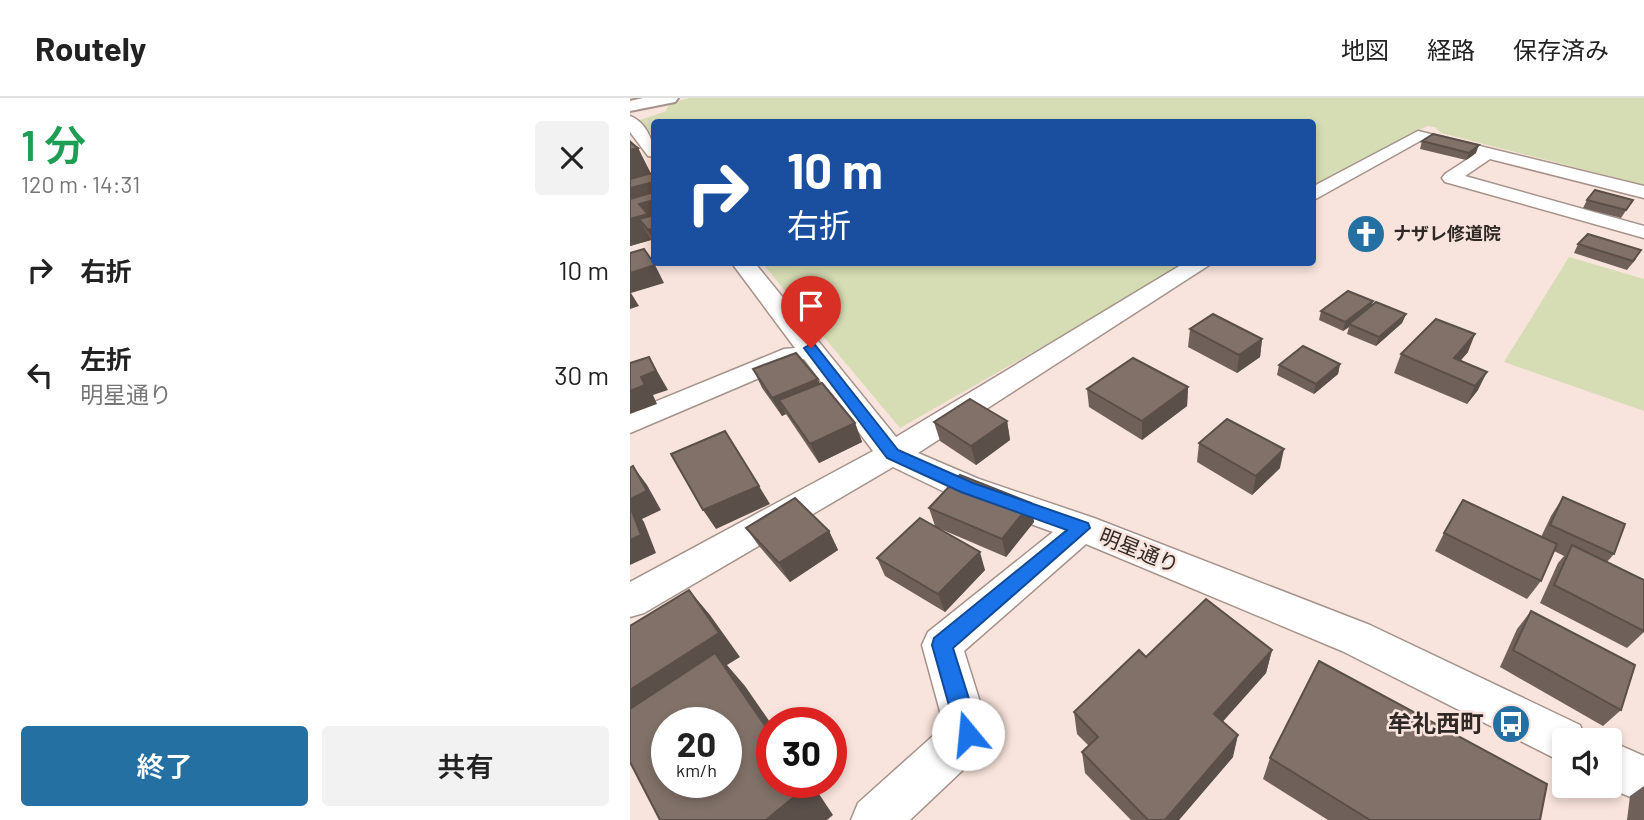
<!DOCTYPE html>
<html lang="ja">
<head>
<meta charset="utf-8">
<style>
  :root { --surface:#fff; --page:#f2f2f2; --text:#222; --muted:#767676; --line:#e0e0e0; --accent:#2570a3 }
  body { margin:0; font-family:Barlow,"Noto Sans JP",sans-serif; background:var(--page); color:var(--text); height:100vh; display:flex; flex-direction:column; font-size:26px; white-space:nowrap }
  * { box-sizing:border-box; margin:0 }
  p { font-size:23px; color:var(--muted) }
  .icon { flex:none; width:38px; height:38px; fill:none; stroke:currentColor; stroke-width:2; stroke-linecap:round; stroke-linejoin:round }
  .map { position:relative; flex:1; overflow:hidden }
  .details { display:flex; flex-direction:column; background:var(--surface); width:630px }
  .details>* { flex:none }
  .banner { position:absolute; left:21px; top:21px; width:665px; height:147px; border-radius:7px; box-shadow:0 4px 10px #0003; background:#1a4fa0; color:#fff; overflow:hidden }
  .buttons { position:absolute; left:922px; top:630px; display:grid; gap:14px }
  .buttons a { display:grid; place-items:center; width:70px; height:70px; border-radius:7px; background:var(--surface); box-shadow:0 4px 10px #0003; font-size:35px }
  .speed { position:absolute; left:21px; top:609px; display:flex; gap:14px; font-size:35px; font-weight:700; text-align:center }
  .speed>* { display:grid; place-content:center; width:91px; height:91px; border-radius:50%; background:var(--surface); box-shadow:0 4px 10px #0003; line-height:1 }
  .speed small { font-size:18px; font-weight:400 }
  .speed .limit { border:10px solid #d22; background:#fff; color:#111 }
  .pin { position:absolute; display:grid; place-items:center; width:60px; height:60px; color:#fff; margin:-72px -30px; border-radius:50% 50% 50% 0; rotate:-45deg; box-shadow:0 0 7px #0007 }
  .pin .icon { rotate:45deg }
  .me { position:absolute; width:77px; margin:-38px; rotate:343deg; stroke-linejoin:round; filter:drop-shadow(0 0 5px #0008) }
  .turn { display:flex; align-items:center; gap:24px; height:147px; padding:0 21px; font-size:32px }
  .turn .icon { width:91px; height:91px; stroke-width:2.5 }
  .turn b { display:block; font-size:49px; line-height:60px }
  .round { display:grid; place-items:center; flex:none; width:74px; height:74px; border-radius:7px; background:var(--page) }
  .headline { display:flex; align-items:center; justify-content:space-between; height:119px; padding:0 21px }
  h1 { font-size:42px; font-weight:600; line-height:52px; color:#1e9e55 }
  .cta { display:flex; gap:14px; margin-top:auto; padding:14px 21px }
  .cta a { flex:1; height:80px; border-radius:7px; background:var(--accent); color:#fff; font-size:28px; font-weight:600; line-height:80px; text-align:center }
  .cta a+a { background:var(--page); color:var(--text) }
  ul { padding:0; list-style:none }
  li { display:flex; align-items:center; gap:21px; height:105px; padding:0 21px }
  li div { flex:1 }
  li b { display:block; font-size:26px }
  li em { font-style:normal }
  header { display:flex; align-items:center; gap:42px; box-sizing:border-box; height:98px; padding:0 35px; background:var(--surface); border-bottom:2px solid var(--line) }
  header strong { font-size:33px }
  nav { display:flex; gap:38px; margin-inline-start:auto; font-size:24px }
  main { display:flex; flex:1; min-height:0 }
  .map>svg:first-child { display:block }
  .green { fill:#d6ddb4 }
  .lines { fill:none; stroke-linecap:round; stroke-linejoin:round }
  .minor-casing { stroke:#a5938b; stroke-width:3 }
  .secondary-casing { stroke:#a5938b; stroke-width:4 }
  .minor { fill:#fff; fill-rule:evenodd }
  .secondary { fill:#fff; fill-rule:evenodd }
  .wall { fill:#6f6159 }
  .shaded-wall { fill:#5a4f49 }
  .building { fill:#817168; stroke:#5a4f49; stroke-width:2; fill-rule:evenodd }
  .route { fill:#1a73e8; stroke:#114b97; stroke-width:2 }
  .labels { text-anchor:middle; stroke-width:5; stroke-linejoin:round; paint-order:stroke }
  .far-poi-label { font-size:18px; font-weight:bold; fill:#302825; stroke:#f8e4dc; text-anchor:start }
  .street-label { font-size:21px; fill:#302825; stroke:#f8e4dc }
  .near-poi-label { font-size:24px; font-weight:bold; fill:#302825; stroke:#f8e4dc; text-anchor:end }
</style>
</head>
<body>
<header>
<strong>Routely</strong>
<nav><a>地図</a><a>経路</a><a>保存済み</a></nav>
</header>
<main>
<section class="details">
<div class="headline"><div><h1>1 分</h1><p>120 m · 14:31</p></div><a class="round"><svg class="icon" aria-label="close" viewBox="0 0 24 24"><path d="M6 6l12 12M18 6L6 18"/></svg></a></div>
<ul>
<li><svg class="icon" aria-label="right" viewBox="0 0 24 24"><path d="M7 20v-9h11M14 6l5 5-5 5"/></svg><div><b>右折</b></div><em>10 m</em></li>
<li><svg class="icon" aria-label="left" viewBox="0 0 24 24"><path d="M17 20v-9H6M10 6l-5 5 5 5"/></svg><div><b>左折</b><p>明星通り</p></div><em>30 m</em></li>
</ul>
<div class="cta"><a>終了</a><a>共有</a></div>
</section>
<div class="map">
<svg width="1014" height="722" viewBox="0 0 1014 722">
  <rect width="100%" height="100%" fill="#f8e4dc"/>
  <g class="green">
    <path d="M60,0h954v87l-203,-52 -6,-6 -8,-1 -114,65 -1,-69h-658v15l-14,-17 26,-9 3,-8z"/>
    <path d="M939,159l75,22v132l-140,-49z"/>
    <path d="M132,165h427l-289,165z"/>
  </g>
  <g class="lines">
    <defs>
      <g id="minor">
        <path d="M0,18c16,6 24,25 24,41l-6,-1 -18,-24z"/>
        <path d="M788,33l226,55v12l-154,-39 -25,17 179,50v12l-199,-56 -3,-4 3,-4 29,-19 -54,-14 -108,60v-14z"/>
        <path d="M101,164h23l142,175 290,-175h28l-296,191 61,26 115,39 276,107 210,100 6,15h-22v23l-222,-112 -256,-107 -122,107 26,83 -6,16 -74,70h-59l7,-17 86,-77 -22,-81 6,-13 125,-100 -98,-35 -62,-30 -249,146 -14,4v-35l243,-131 -69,-92 -174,74v-21l154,-63 11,-1z"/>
        <path d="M980,643l34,15v47l-39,-17h5z"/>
      </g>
      <path id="secondary" d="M13,0h35l-3,4 -45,9v-10z"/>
    </defs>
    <use href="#minor" class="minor-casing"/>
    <use href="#secondary" class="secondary-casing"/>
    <use href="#minor" class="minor"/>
    <use href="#secondary" class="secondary"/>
  </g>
  <g class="wall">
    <path d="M0,42l8,8 13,26 3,1v70l-3,-5 -21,6z"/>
    <path d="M792,43l54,12 -10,7 -46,-11z"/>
    <path d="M957,102h46l-12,18 -38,-10z"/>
    <path d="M948,146l58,15 -9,11 -53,-17z"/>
    <path d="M743,203l-2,5 35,8 -4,9 -26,23 -29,-12 2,-7 -6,4 -24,-11 2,-9z"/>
    <path d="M560,231l72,10 -2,18 -23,16 -49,-26z"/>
    <path d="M838,254l-8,9 18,29 -11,14 -73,-31 7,-19z"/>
    <path d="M710,266l-2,10 -24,20 -37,-19 2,-10z"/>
    <path d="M123,271l67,15 35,39 7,19 -43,21 -33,-49 -4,2 -20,-28z"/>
    <path d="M558,289l-1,19 -45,34 -53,-33 -2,-18z"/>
    <path d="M377,323l3,19 -34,25 -36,-24 -6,-19z"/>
    <path d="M569,345l81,25 -28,27 -55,-33z"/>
    <path d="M933,399l51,57 -7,8 37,18v52l-17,16 -87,-45 18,-40 6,-7 -10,-5 -13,30 -14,18 -92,-48 9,-18 97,4 10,-21z"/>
    <path d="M401,405l3,19 -28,35 -70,-30 49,43 -40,42 -60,-36 -8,-18 58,-32 -6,-18z"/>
    <path d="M116,430l83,3 9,19 -48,32 -31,-36z"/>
    <path d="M901,513l90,99 -18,16 -103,-59 17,-38z"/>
    <path d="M642,552l-6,23 -43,48 10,36 -54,63h-48l-46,-47 -3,-21 7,-6 -12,-12 -3,-22 72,-55z"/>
    <path d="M640,660l270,62h-212l-65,-41z"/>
    <path d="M1014,688v34h-17l3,-24z"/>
  </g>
  <g class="shaded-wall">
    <path d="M0,42l4,9 4,-1 15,30 -23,6z"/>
    <path d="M849,47l-3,8 -10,7 3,-7z"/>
    <path d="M24,84v9l-24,7v-10z"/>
    <path d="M24,102v42l-6,-12 -9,-11 12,21 -21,6v-27l6,-14z"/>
    <path d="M25,167l9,18 -33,10 8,13 -9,3v-36z"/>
    <path d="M743,203l-3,9 -21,14v3l-6,4 2,-9z"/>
    <path d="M776,216l-4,9 -26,23 3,-9z"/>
    <path d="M845,236l-7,18 -20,23 6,-17z"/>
    <path d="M632,241l-2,18 -23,16 2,-18z"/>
    <path d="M19,259l19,33 -15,5 4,9 -27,10v-23l11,-14z"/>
    <path d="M710,266l-2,10 -24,20 2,-10z"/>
    <path d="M857,274l-9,18 -11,14 8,-18z"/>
    <path d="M188,281l8,19 -47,2 7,14 -4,2 -10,-18z"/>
    <path d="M558,289l-1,19 -45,34v-19z"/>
    <path d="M377,323l3,19 -34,25 -5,-19z"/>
    <path d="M225,325l7,19 -43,21 -9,-19z"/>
    <path d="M654,351l-4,19 -28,27 4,-19z"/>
    <path d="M3,368l14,19 14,25 -19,9 2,3 12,31 -26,12v-66z"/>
    <path d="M129,388l11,18 -54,25 -13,-19z"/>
    <path d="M401,405l3,19 -28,35 -4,-18z"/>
    <path d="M199,433l9,19 -48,32 -11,-19z"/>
    <path d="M350,454l5,18 -40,42 -7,-18z"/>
    <path d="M59,492l21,25 30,42 -13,8 18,21 27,39v11l-142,-5v-41z"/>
    <path d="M642,552l-6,23 -56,63 4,-22z"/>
    <path d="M608,637l-5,22 -54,63h-14z"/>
    <path d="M173,684h8l22,33 -6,5h-61z"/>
  </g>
  <g class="building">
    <path d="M803,36l46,11 -10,8 -47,-12z"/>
    <path d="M0,44l8,6 -8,2z"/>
    <path d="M22,75l2,2v7l-24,6v-9z"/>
    <path d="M965,92l38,10 -7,10 -39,-10z"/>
    <path d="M24,93v1l-23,7 -1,-2z"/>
    <path d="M24,94v8l-15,4 9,10 -18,5v-20z"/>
    <path d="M24,117v13l-6,2 -9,-11z"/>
    <path d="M958,136l53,16 -8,11 -55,-17z"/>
    <path d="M14,151l11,16 -25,8v-20z"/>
    <path d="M718,193l25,10 -28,21 -24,-11z"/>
    <path d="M746,204l30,12 -27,23 -30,-13z"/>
    <path d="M583,216l49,25 -23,16 -49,-26z"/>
    <path d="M806,221l39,15 -21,24 33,14 -12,14 -74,-32z"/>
    <path d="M673,248l37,18 -24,20 -37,-19z"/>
    <path d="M166,255l22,26 -46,19 -19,-29z"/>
    <path d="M19,259l7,14 -15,6 4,8 -15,6v-28z"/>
    <path d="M503,260l55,29 -46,34 -55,-32z"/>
    <path d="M192,285l33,40 -45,21 -31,-44z"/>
    <path d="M340,301l37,22 -36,25 -37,-24z"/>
    <path d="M597,321l57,30 -28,27 -57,-33z"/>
    <path d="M95,333l34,55 -56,24 -32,-56z"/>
    <path d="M3,368l14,25 -17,8v-31z"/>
    <path d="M330,377l71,28 -29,36 -73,-31z"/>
    <path d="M933,399l62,27 -11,30 -64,-29z"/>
    <path d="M165,400l34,33 -50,32 -33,-35z"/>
    <path d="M833,402l94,44 -16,37 -97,-48z"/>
    <path d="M0,408l11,29 -11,5z"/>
    <path d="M290,420l60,34 -42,42 -61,-36z"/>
    <path d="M942,447l72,35v51l-90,-46z"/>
    <path d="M59,492l30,43 -89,57v-64z"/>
    <path d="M576,501l66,51 -58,64 24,21 -73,85h-17l-66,-68 16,-15 -24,-25 65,-62 7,7z"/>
    <path d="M901,513l104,54 -14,45 -108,-60z"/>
    <path d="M85,555l57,83v46h31l3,5 -40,33h-106l-30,-58v-53zM37,625h59v59h-59z"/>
    <path d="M689,563l228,123 -7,36h-170l-100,-62z"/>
  </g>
  <path class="route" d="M181,246l4,1 83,105 75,33 115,40 2,5 -137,120 27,86 -4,8 -8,3 -7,-3 -4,-8 -25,-89 2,-7 133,-108 -106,-38 -74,-34 -83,-110z"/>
  <defs>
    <symbol id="church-disc" viewBox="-11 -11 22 22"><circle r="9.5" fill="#2570a3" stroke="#f8e4dc"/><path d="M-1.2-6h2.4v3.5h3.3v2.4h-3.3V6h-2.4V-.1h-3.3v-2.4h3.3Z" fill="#fff"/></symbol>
    <symbol id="bus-disc" viewBox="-11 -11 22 22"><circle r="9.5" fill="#2570a3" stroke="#f8e4dc"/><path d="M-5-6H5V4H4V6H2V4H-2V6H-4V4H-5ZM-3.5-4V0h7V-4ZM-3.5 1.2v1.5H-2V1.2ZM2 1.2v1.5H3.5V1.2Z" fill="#fff"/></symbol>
  </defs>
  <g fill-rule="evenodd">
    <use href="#church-disc" x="714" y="114" width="44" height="44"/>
    <use href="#bus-disc" x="859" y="604" width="44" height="44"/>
  </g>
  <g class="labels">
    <g class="far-poi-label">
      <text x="763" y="142">ナザレ修道院</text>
    </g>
    <g class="street-label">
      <text transform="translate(509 453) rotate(22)" y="7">明星通り</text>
    </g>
    <g class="near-poi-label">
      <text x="854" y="634">牟礼西町</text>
    </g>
  </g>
</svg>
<div class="buttons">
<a><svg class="icon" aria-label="sound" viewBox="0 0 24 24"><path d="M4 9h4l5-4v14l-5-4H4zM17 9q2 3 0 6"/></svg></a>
</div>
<div class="speed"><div>20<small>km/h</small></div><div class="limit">30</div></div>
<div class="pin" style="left:181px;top:250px;background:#d93025"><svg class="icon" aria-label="arrive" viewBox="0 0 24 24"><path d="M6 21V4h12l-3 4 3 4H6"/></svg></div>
<svg class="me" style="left:338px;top:636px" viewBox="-20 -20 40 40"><circle r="19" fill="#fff"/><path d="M0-13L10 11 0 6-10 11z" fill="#1a73e8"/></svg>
<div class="banner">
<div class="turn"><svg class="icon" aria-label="right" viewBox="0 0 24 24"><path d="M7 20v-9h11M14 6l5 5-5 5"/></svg><div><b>10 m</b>右折</div></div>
</div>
</div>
</main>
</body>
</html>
